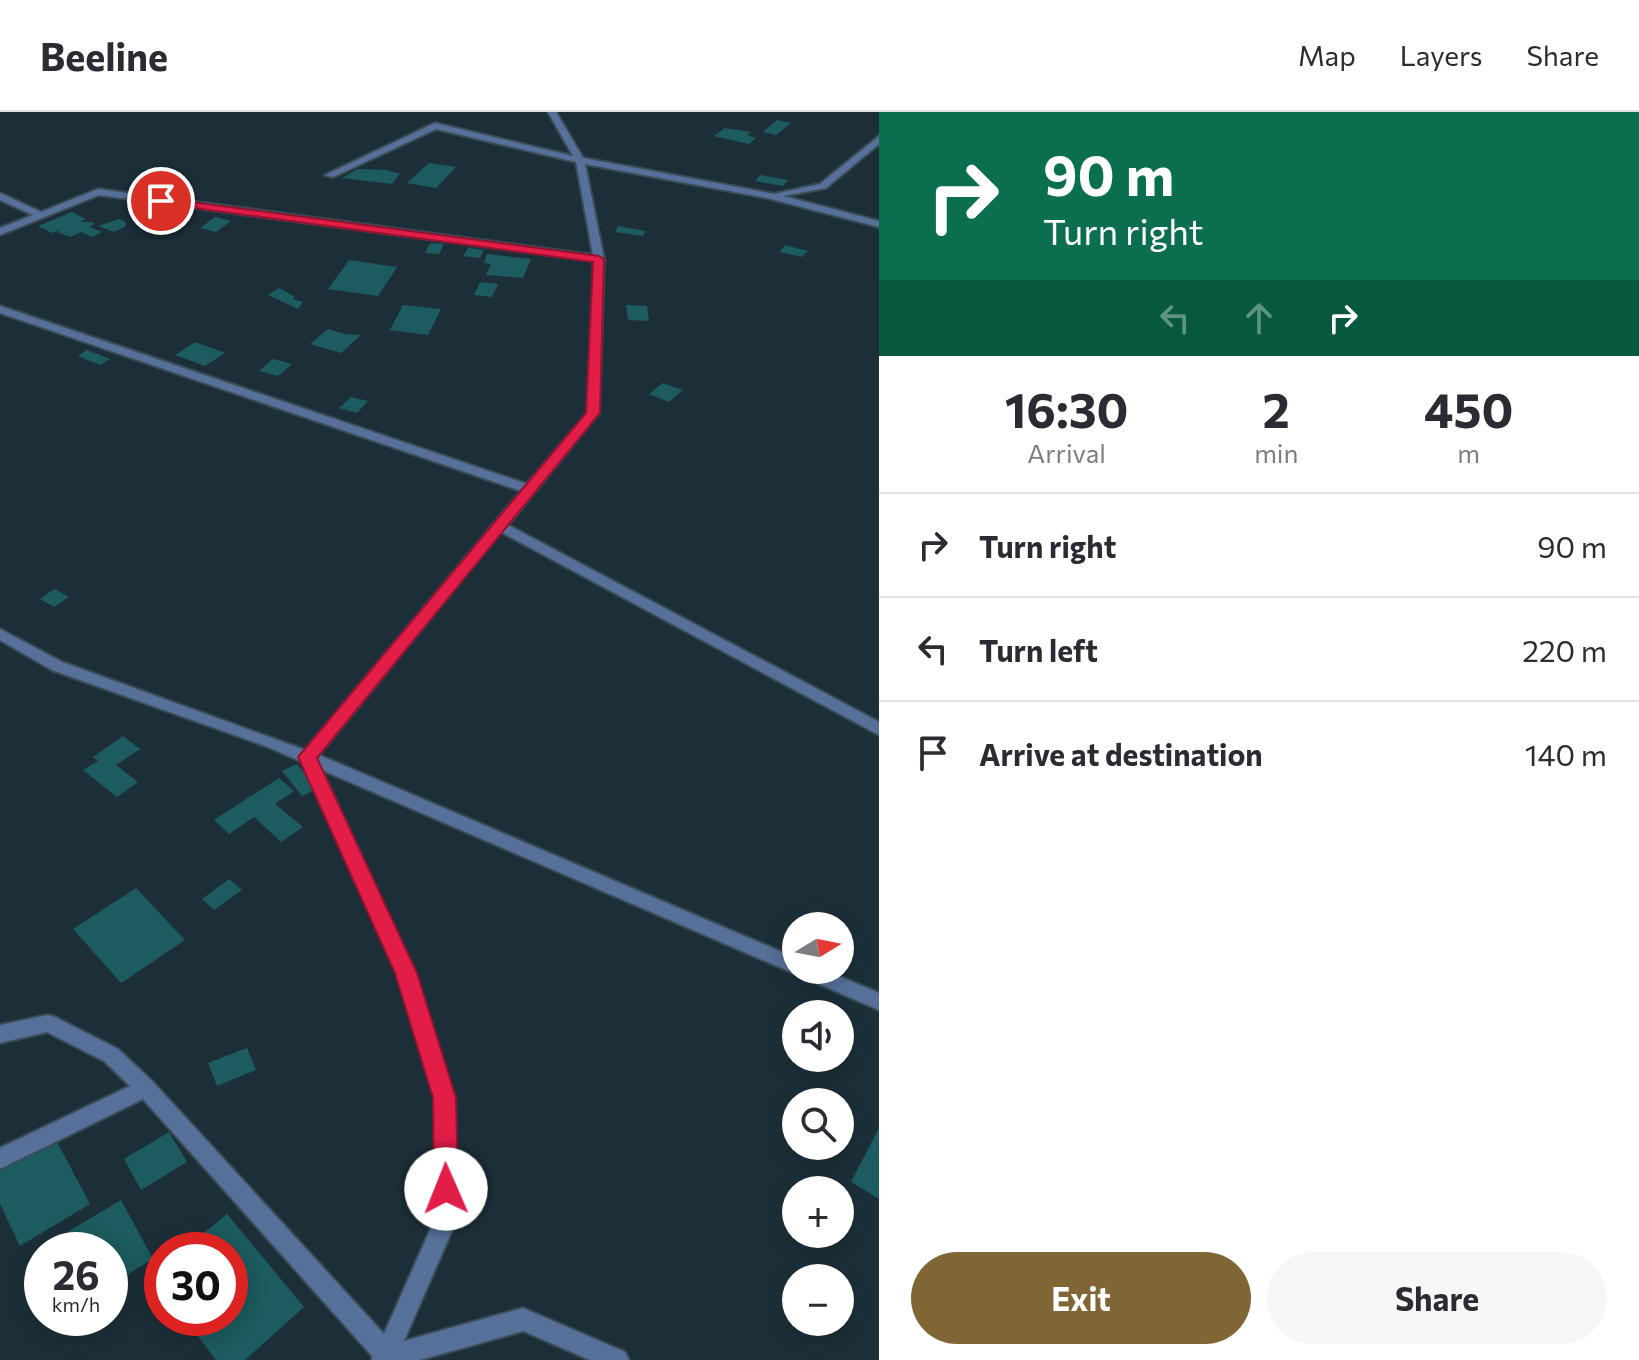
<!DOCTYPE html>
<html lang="en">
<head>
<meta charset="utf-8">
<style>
  :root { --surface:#fff; --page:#f7f7f7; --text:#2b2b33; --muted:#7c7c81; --line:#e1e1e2; --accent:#7f6634 }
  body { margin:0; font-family:Commissioner,sans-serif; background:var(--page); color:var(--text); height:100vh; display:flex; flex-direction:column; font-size:30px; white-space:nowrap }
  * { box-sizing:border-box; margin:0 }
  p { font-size:26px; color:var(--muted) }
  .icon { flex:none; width:44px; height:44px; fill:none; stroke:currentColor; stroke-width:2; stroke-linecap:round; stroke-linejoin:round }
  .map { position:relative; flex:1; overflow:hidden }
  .panel { display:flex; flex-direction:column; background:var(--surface); width:760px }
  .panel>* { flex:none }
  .top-card { background:#0b6e4f; color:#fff; overflow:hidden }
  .needle { width:52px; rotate:80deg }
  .fabs { position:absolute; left:782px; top:800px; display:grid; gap:16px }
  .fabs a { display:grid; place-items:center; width:72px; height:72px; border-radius:50%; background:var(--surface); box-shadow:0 4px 20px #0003; font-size:40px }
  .speed { position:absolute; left:24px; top:1120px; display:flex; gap:16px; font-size:40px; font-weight:700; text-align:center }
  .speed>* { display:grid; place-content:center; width:104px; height:104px; border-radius:50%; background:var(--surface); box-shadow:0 4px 20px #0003; line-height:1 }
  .speed small { font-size:20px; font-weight:400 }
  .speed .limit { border:12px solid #d22; background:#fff; color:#111 }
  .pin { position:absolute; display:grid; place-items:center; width:68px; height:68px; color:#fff; margin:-34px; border:4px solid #fff; border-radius:50%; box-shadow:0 2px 8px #0007 }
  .me { position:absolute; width:88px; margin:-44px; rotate:359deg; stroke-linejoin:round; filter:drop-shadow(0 0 6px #0008) }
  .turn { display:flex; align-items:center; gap:28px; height:168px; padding:0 32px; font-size:36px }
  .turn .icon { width:104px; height:104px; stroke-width:2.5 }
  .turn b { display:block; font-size:56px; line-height:68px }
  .lanes { display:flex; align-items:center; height:76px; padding:0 32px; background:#0003; justify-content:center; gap:40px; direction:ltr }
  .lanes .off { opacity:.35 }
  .eta { display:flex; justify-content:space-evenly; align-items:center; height:136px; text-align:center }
  .eta b { font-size:48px; font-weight:700; line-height:56px }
  .primary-button { display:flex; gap:16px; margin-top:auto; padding:16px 32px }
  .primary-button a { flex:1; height:92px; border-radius:48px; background:var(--accent); color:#fff; font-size:32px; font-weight:700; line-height:92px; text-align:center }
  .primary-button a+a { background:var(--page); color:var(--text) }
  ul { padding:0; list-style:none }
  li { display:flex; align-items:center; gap:24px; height:104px; padding:0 32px; border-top:2px solid var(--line) }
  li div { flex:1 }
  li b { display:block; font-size:30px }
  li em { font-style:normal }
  header { display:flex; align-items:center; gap:48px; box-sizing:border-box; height:112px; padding:0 40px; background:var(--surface); border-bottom:2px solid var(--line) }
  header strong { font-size:38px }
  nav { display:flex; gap:44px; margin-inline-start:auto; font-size:28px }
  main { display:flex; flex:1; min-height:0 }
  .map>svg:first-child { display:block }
  .building { fill:#1c5b5f }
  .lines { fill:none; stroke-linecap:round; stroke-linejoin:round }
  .street-casing { stroke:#3a4c55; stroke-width:4 }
  .street { fill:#56709a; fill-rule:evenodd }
  .route { fill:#e11d48; stroke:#92132f; stroke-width:2 }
</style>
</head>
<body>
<header>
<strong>Beeline</strong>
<nav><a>Map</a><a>Layers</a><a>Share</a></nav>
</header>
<main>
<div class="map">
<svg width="879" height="1248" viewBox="0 0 879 1248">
  <rect width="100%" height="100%" fill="#1c2f39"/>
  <g class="building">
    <path d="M777,8l14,3 -15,12 -13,-3z"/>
    <path d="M725,16l26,4 -4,3 9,3 -7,6 -35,-8z"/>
    <path d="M429,51l27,4 -20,21 -29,-5z"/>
    <path d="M358,57l29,1 13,4 -8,10 -50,-6z"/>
    <path d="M760,63l28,5 -5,6 -28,-5z"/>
    <path d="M72,100l14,7 -7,3h13l2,2 -4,3 12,5 -10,5 -11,-5 -11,5 -13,-5 7,-4 -12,5 -14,-7z"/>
    <path d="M215,105l16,4 -15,11 -16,-4z"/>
    <path d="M119,107l7,3v4l-12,6 -16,-6z"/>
    <path d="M618,114l28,5 -3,5 -28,-4z"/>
    <path d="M430,131l14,1 -5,10 -14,-1z"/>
    <path d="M785,133l23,6 -6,6 -22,-5z"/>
    <path d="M468,136l16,2 -4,8 -17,-2z"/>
    <path d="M487,142l44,5 -8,19 -37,-3 5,-11 -7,-1z"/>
    <path d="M349,148l48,7 -19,29 -50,-7z"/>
    <path d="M480,170l18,2 -6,13 -18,-2z"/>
    <path d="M279,176l16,9 -3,2 11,3 -5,7 -30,-14z"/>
    <path d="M403,193l38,4 -13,26 -38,-5z"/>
    <path d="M626,193l21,1 2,15 -21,-1z"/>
    <path d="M328,217l17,5 16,1 -20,18 -31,-9z"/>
    <path d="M195,230l30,11 -20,13 -30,-11z"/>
    <path d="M87,238l23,9 -10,6 -22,-9z"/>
    <path d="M273,247l19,5 -14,12 -19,-5z"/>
    <path d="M663,271l20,7 -14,12 -20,-8z"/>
    <path d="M351,285l17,4 -11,12 -18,-5z"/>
    <path d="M54,477l15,8 -15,10 -14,-8z"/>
    <path d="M123,624l17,13 -24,16 22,17 -21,15 -34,-27 15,-9 -5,-4z"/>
    <path d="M297,652l20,25 -15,7 -20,-25z"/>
    <path d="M279,666l15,13 -19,13 28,23 -22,15 -27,-25 -25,17 -15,-14z"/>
    <path d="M229,767l13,11 -28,20 -12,-11z"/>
    <path d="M136,776l49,52 -64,43 -48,-54z"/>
    <path d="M247,936l9,22 -39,16 -9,-23z"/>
    <path d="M879,1016v71l-28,-17z"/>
    <path d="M169,1020l18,30 -46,28 -17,-31z"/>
    <path d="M55,1026l35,66 -70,42 -20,-42v-35z"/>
    <path d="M121,1088l32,59 -43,26v-35h-58l-3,-7z"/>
    <path d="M227,1102l77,93 -59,53h-29l-32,-42h46v-68h-47z"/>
  </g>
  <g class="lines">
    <defs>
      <path id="street" d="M548,0h8l27,46 191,36 46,-10 59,-48v8l-53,44 -43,8 96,25v6l-112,-29 -182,-34 19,95 -5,154 -91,112 371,197v13l-378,-203 -182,223 477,203v12h28l55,23v17l-557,-240 93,203 40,125 2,121 -53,122 119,-33 102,44 4,8h-39l-67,-29 -103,29h-48v-4l-229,-257 -143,70v-21l130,-62 -26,-25 -57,-29 -47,11v-18l48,-10 7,2 63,32 35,33 231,252 51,-115v-121l-38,-125 -95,-211 -34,-15 -216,-77 -52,-30v-11l62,33 243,88 216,-259 -521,-178v-7l527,178 60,-71 7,-152 -495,-66 -99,40v-7l33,-13 -33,-15v-7l41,19 57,-23 495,66 -17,-93 -140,-33 -103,48 -8,-2 110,-52 138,33z"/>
    </defs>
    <use href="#street" class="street-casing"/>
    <use href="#street" class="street"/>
  </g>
  <path class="route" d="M161,86l438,58 5,3 -4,154 -283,345 100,215 39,125 2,91 -3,8 -9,4 -9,-4 -3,-8 -1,-91 -38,-125 -97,-216 288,-344 7,-151 -436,-59 -2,-2z"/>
</svg>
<div class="fabs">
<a><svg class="needle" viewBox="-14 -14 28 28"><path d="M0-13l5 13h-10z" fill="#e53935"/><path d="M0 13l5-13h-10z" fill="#7c7c81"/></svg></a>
<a><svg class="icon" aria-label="sound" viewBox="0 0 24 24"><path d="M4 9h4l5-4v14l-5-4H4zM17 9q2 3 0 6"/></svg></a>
<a><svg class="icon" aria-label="search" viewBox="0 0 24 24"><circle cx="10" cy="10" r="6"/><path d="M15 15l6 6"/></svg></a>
<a>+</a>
<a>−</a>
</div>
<div class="speed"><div>26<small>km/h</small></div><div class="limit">30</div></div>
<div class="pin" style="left:161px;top:89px;background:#d93025"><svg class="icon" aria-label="arrive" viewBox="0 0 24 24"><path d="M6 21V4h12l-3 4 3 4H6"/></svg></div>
<svg class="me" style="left:446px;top:1077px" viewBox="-20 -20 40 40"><circle r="19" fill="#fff"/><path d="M0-13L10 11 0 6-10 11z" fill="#e11d48"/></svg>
</div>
<section class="panel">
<div class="top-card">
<div class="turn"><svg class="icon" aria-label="right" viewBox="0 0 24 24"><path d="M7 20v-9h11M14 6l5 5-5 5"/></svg><div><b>90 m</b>Turn right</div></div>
<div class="lanes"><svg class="icon off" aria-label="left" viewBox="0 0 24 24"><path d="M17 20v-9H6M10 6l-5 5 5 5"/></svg><svg class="icon off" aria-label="ahead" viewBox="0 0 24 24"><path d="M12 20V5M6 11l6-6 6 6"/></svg><svg class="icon" aria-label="right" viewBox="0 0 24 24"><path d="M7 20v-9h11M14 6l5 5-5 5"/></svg></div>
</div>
<div class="eta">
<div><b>16:30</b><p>Arrival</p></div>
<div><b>2</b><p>min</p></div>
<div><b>450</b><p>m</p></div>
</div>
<ul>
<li><svg class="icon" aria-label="right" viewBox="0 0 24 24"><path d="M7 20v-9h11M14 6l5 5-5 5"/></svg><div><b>Turn right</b></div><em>90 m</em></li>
<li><svg class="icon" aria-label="left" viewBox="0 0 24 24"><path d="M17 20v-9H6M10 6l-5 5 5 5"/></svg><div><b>Turn left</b></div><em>220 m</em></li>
<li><svg class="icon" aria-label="arrive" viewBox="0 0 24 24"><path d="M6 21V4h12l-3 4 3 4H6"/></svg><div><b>Arrive at destination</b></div><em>140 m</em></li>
</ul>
<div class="primary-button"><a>Exit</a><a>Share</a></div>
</section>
</main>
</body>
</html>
